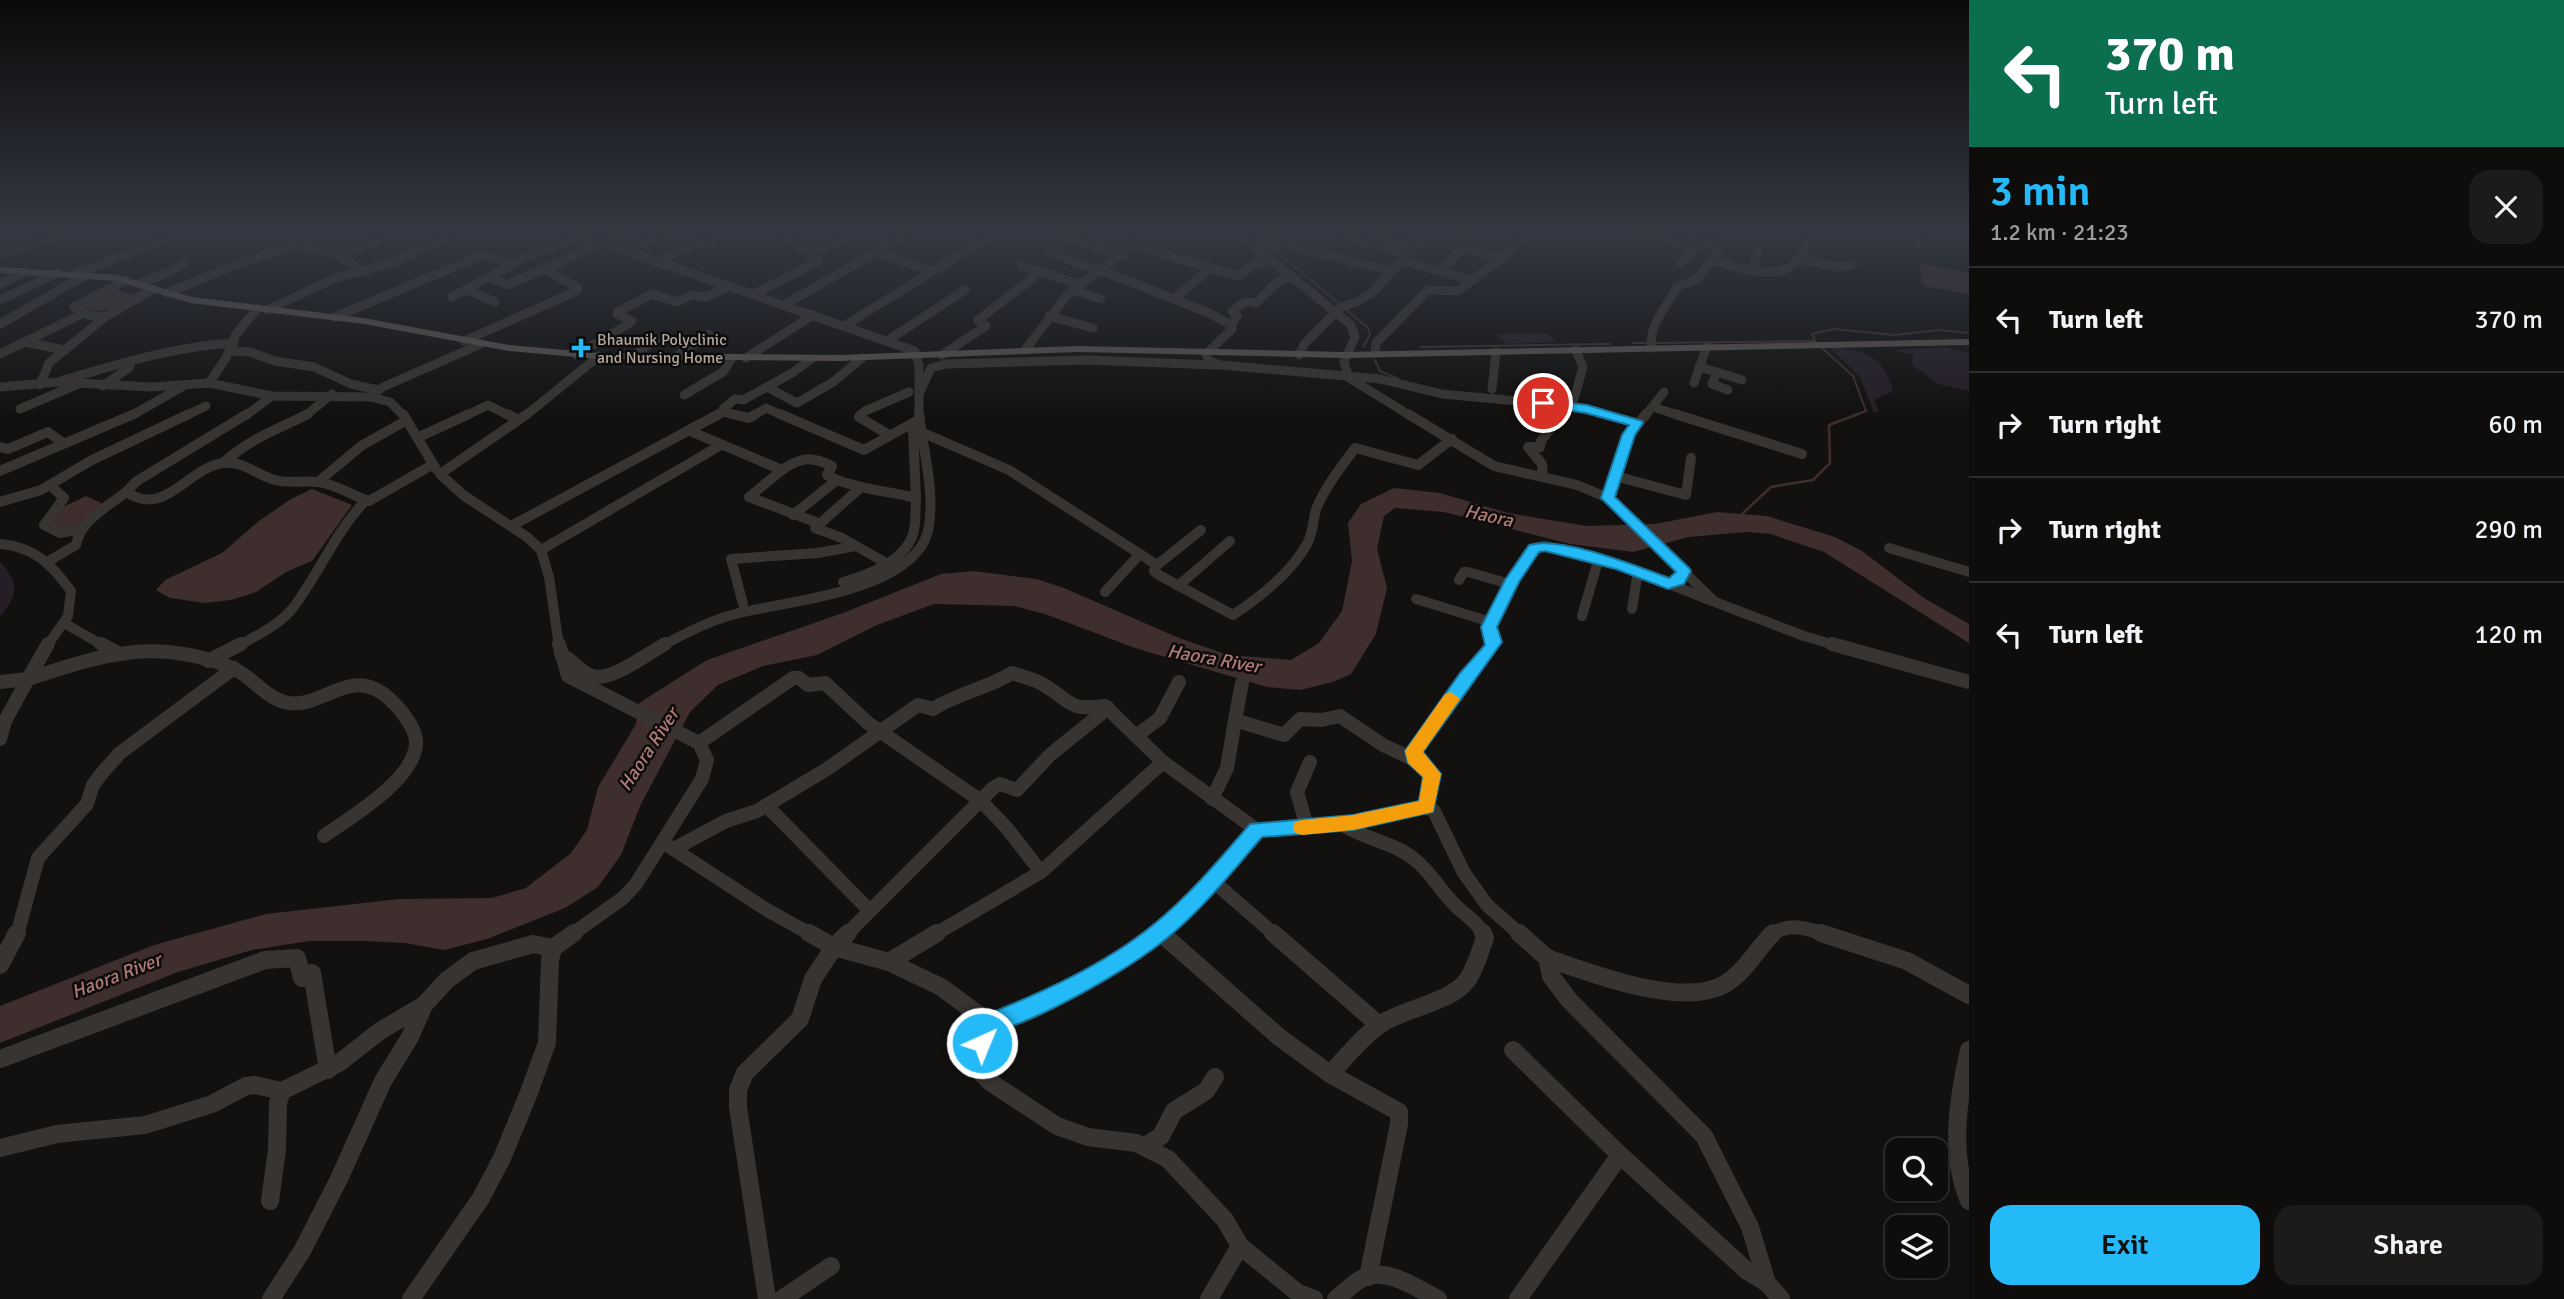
<!DOCTYPE html>
<html lang="en">
<head>
<meta charset="utf-8">
<style>
  :root { --surface:#0e0d0c; --page:#1c1b1a; --text:#f1f3f6; --muted:#9b9c9d; --line:#2e2d2d; --accent:#23baf7 }
  body { margin:0; font-family:Signika,sans-serif; background:var(--page); color:var(--text); height:100vh; display:flex; flex-direction:column; font-size:26px; white-space:nowrap }
  * { box-sizing:border-box; margin:0 }
  p { font-size:23px; color:var(--muted) }
  .icon { flex:none; width:38px; height:38px; fill:none; stroke:currentColor; stroke-width:2; stroke-linecap:round; stroke-linejoin:round }
  .map { position:relative; flex:1; overflow:hidden }
  .details { display:flex; flex-direction:column; background:var(--surface); width:595px }
  .details>* { flex:none }
  .top-card { background:#0b6e4f; color:#fff; overflow:hidden }
  .fabs { position:absolute; left:1885px; top:1138px; display:grid; gap:14px }
  .fabs a { display:grid; place-items:center; width:63px; height:63px; border-radius:14px; background:var(--surface); box-shadow:0 2px 5px #0004,0 0 0 2px var(--line); font-size:35px }
  .pin { position:absolute; display:grid; place-items:center; width:60px; height:60px; color:#fff; margin:-30px; border:4px solid #fff; border-radius:50%; box-shadow:0 2px 7px #0007 }
  .me { position:absolute; width:77px; margin:-38px; rotate:44deg; stroke-linejoin:round; filter:drop-shadow(0 0 5px #0008) }
  .turn { display:flex; align-items:center; gap:24px; height:147px; padding:0 21px; font-size:32px }
  .turn .icon { width:91px; height:91px; stroke-width:2.5 }
  .turn b { display:block; font-size:49px; line-height:60px }
  .round { display:grid; place-items:center; flex:none; width:74px; height:74px; border-radius:21px; background:var(--page) }
  .overview { display:flex; align-items:center; justify-content:space-between; height:119px; padding:0 21px }
  h1 { font-size:42px; font-weight:600; line-height:52px; color:var(--accent) }
  .cta { display:flex; gap:14px; margin-top:auto; padding:14px 21px }
  .cta a { flex:1; height:80px; border-radius:21px; background:var(--accent); color:#111; font-size:28px; font-weight:600; line-height:80px; text-align:center }
  .cta a+a { background:var(--page); color:var(--text) }
  ul { padding:0; list-style:none }
  li { display:flex; align-items:center; gap:21px; height:105px; padding:0 21px; border-top:2px solid var(--line) }
  li div { flex:1 }
  li b { display:block; font-size:26px }
  li em { font-style:normal }
  main { display:flex; flex:1; min-height:0 }
  .map>svg:first-child { display:block }
  .green { fill:#251e26 }
  .water { fill:#3e2e2d }
  .lines { fill:none; stroke-linecap:round; stroke-linejoin:round }
  .stream-far1 { stroke:#3e2e2d; stroke-width:2 }
  .stream { stroke:#3e2e2d; stroke-width:2.5 }
  .minor-far3 { stroke:#373431; stroke-width:9 }
  .minor-far2 { stroke:#373431; stroke-width:10 }
  .minor-far1 { stroke:#373431; stroke-width:14 }
  .minor { stroke:#373431; stroke-width:18 }
  .major { fill:#56504d; fill-rule:evenodd }
  .route { fill:#23baf7; stroke:#1779a1; stroke-width:2 }
  .slow { fill:#f59e0b }
  .poi-dot { fill:#23baf7; stroke:#0d0c0b; stroke-width:2.5 }
  .labels { text-anchor:middle; stroke-width:5; stroke-linejoin:round; paint-order:stroke }
  .far-poi-label { font-size:16px; fill:#b3a6a1; stroke:#0d0c0b; text-anchor:start }
  .water-label { font-size:19px; font-style:italic; fill:#b07b76; stroke:#0d0c0b }
</style>
</head>
<body>
<main>
<div class="map">
<svg width="1969" height="1299" viewBox="0 0 1969 1299">
  <rect width="100%" height="100%" fill="#121110"/>
  <g class="green">
    <path d="M1497,334h50l9,8 -50,2z"/>
    <path d="M1944,347l25,6v38l-31,-7 -26,-19 1,-10 -20,-5z"/>
    <path d="M1830,348c34,0 54,9 63,43l-19,9 5,11 -5,2 -14,-36z"/>
    <path d="M0,562c20,21 18,34 0,54z"/>
  </g>
  <g class="water">
    <path d="M1918,263l51,10v21l-45,-8z"/>
    <path d="M114,289l21,6c-20,12 -33,23 -55,10z"/>
    <path d="M1394,488l46,5 68,20 79,13 68,-2 62,-12 50,4 68,21 27,14 62,47 45,26v19l-145,-91 -53,-18 -25,-2 -57,5 -56,15 -63,-8 -126,-32 -49,-4 -11,8 -7,33 10,39 -11,46 -25,40 -18,8 -33,8 -33,-3 -132,-39 -90,-34 -31,-8 -80,-2 -57,21 -60,30 -54,11 -45,19 -28,27 -50,94 -19,49 -23,32 -33,21 -78,31 -43,11 -39,-7 -42,-2h-54l-57,9 -74,22 -178,71v-37l154,-61 112,-31 133,-15 93,-1 34,-10 45,-35 16,-23 11,-43 38,-63 3,-21 68,-43 136,-47 98,-39 33,-3 62,8 28,9 115,50 49,17 63,5 28,-17 23,-32 10,-50 -4,-38 13,-19z"/>
    <path d="M312,489l40,16 -40,56 -26,11 -30,20 -25,8 -26,3 -35,-5 -14,-8 9,-10 57,-27 37,-32 32,-22z"/>
    <path d="M86,496l15,7 1,4 -18,17 -31,5 -3,-9 11,-12z"/>
  </g>
  <g class="lines">
    <g class="stream-far1">
      <path d="M1252,233l16,12"/>
      <path d="M1275,251l65,53"/>
      <path d="M1345,309l23,19 2,7 -7,12"/>
      <path d="M1633,343h14"/>
      <path d="M1653,343l161,-2"/>
      <path d="M1816,343l-4,-9 22,-5 60,6 45,-5 30,3"/>
      <path d="M1421,347l189,-3"/>
      <path d="M1821,347l32,29 13,35 -13,5"/>
      <path d="M1375,360l5,11 19,8"/>
    </g>
    <path class="stream" d="M1741,515l30,-28 42,-7 17,-17 -1,-38 29,-11"/>
    <g class="minor-far3">
      <path d="M575,233l340,118 4,14v51"/>
      <path d="M777,233l34,20 43,-20"/>
      <path d="M1053,233l71,22"/>
      <path d="M1077,233l-27,19 49,19"/>
      <path d="M1238,233l113,92 4,12 -11,25 5,16 62,38"/>
      <path d="M1335,233l71,21"/>
      <path d="M1371,233l43,12"/>
      <path d="M1461,233l12,4 -9,10"/>
      <path d="M1627,233l16,4 8,-3 44,13"/>
      <path d="M1961,233l8,2"/>
      <path d="M1256,241l20,-8"/>
      <path d="M599,242l21,-9"/>
      <path d="M1917,244l7,-11"/>
      <path d="M1133,245l105,31 15,-11 17,-7"/>
      <path d="M1265,250l18,-6 109,27"/>
      <path d="M623,251l41,-18"/>
      <path d="M876,251l54,20"/>
      <path d="M0,254l70,-21"/>
      <path d="M340,255l38,-16"/>
      <path d="M1798,259l41,8 14,-2"/>
      <path d="M1401,260l70,20"/>
      <path d="M1712,260c25,6 64,24 85,1 7,-8 10,-19 17,-28"/>
      <path d="M656,262l45,-21 12,4"/>
      <path d="M1681,263l19,-21 19,2"/>
      <path d="M1022,266l57,18"/>
      <path d="M1100,270l107,42 24,13 1,4 -26,25 3,7 12,4 159,14 62,15 130,12 37,10"/>
      <path d="M1753,270l5,-19"/>
      <path d="M1440,271l24,-24 38,11"/>
      <path d="M76,274l104,-41"/>
      <path d="M491,278l16,7 37,-16"/>
      <path d="M126,280l-52,27 15,8 16,2 48,-28"/>
      <path d="M0,284l26,-12"/>
      <path d="M140,284l37,-16 7,-6"/>
      <path d="M467,290l28,12"/>
      <path d="M1072,290l29,9"/>
      <path d="M167,293l78,-32 51,-16 36,7 30,19"/>
      <path d="M754,294l65,-33 -8,-8"/>
      <path d="M452,297l74,-40 55,-22"/>
      <path d="M1174,299l35,-30"/>
      <path d="M0,300l57,-27"/>
      <path d="M784,305l126,-72"/>
      <path d="M267,310l68,-32 60,-16 59,-29"/>
      <path d="M1049,316l44,12"/>
      <path d="M335,317l147,-62 30,9"/>
      <path d="M0,324l86,-49"/>
      <path d="M1231,325l6,-9 -5,-5 13,-9 11,1 20,-20 15,-8"/>
      <path d="M844,326l151,-93"/>
      <path d="M464,341l113,-50 1,-3 -34,-19 58,-26"/>
      <path d="M887,341l78,-51"/>
      <path d="M25,342l40,8"/>
      <path d="M1652,348c-5,-21 16,-44 26,-62l18,-6 22,-28 6,-19"/>
      <path d="M1025,350l42,-55 55,-42 21,-20"/>
      <path d="M230,351l20,1 25,9 39,6 37,17 27,6"/>
      <path d="M1375,353l1,-10 52,-53 30,1 44,-33 25,-25"/>
      <path d="M0,354l84,-41"/>
      <path d="M576,355l54,-32 2,-2 -15,-7 1,-2 34,-18 25,8 15,-7 14,2 23,-11"/>
      <path d="M942,355l44,-29 -8,-6 55,-42"/>
      <path d="M1299,355l6,-12 36,-36 16,-5 16,-10 53,-59"/>
      <path d="M632,356l26,-17"/>
      <path d="M675,357l34,-23"/>
      <path d="M746,358l67,-43"/>
      <path d="M1699,367l18,5 -5,12 16,6"/>
      <path d="M1717,372l25,8"/>
      <path d="M63,380c57,-16 112,-34 171,-37"/>
      <path d="M209,383l17,-25 10,-24 22,-26"/>
      <path d="M1694,383l13,-37"/>
      <path d="M40,385l9,-22 56,-46"/>
      <path d="M103,386l27,-19 -4,-4"/>
      <path d="M0,387l59,-5 92,5 58,-4 63,13 99,1 19,5 14,14"/>
      <path d="M767,387l30,16 36,-21 29,-24"/>
      <path d="M1492,389l4,-37"/>
      <path d="M920,392l11,-24 15,-4 141,-4 130,5"/>
      <path d="M374,394l9,-7 98,-43"/>
      <path d="M684,395l39,-23 9,-14"/>
      <path d="M1572,406l11,-39 -7,-17"/>
      <path d="M1653,407l28,9"/>
      <path d="M20,409l58,-25"/>
      <path d="M723,409l12,-10 8,1 49,-27 19,-14"/>
      <path d="M131,416l54,-31"/>
      <path d="M185,416l21,-10"/>
      <path d="M245,416l27,-20"/>
      <path d="M305,416l27,-22"/>
      <path d="M465,416l23,-11 22,11"/>
      <path d="M525,416l74,-60"/>
      <path d="M716,416l7,-4 16,4"/>
      <path d="M753,416l13,-8 18,8"/>
      <path d="M860,416l5,-5 44,-19"/>
      <path d="M1560,416l8,-10"/>
      <path d="M1645,416l19,-24"/>
    </g>
    <g class="minor-far2">
      <path d="M247,414l-110,67 -11,11c40,26 61,-24 97,-29 19,-3 34,12 52,17 14,4 28,0 43,2 18,2 34,14 51,19l63,-36"/>
      <path d="M403,414l33,55"/>
      <path d="M507,414l8,4"/>
      <path d="M527,414l-87,60 23,21 64,42 14,13 8,27 10,69"/>
      <path d="M732,414l17,4 7,-4"/>
      <path d="M780,414l84,36 56,-31"/>
      <path d="M862,414l-3,3 30,18"/>
      <path d="M1408,414l86,52 83,19 31,13 107,104 89,34 34,10"/>
      <path d="M1603,414l34,9"/>
      <path d="M1675,414l127,40"/>
      <path d="M690,431l92,39 -33,27 69,26"/>
      <path d="M921,432l88,38 148,95 44,-35"/>
      <path d="M419,437l50,-23"/>
      <path d="M0,447l8,2 40,-17 15,11"/>
      <path d="M223,463c28,-25 53,-33 85,-49"/>
      <path d="M782,470c19,-13 29,-14 50,-4l-5,9 10,5"/>
      <path d="M0,471l134,-57"/>
      <path d="M1615,476l71,19 5,-37"/>
      <path d="M1543,477l-1,-13 -14,-17h12l1,-6 21,-27"/>
      <path d="M318,482l43,-36 46,-26"/>
      <path d="M51,486l13,12 -20,27 16,8 22,-4"/>
      <path d="M859,489l-44,39 27,10 44,25h7"/>
      <path d="M1608,498l21,-63 17,-21"/>
      <path d="M0,502l41,-12 51,-30 97,-46"/>
      <path d="M793,515l44,-35c26,10 52,11 79,18l-3,-68"/>
      <path d="M511,526l208,-112"/>
      <path d="M0,544c35,3 51,20 71,47l-3,25 -21,30"/>
      <path d="M1889,548l80,24"/>
      <path d="M541,550l180,-105"/>
      <path d="M47,562l29,-17c4,-24 31,-38 50,-53"/>
      <path d="M1157,565l-3,6 3,3 76,41c27,-18 58,-42 74,-71 7,-12 5,-24 10,-37 9,-21 24,-40 38,-59l63,17 34,-26"/>
      <path d="M1459,580l5,-8h4l42,12"/>
      <path d="M843,582c25,-7 58,-19 69,-45 5,-12 3,-27 4,-39"/>
      <path d="M1178,586l52,-45"/>
      <path d="M1105,592l34,-37"/>
      <path d="M1416,599l75,23"/>
      <path d="M743,604l-12,-45 87,-6 38,-7"/>
      <path d="M1632,609l6,-38"/>
      <path d="M1582,616l16,-55"/>
      <path d="M64,623l40,23"/>
      <path d="M238,646c18,-10 41,-21 54,-37 27,-35 42,-75 73,-108"/>
      <path d="M662,646c23,-13 47,-25 73,-32 50,-13 178,-22 193,-83 8,-37 -5,-80 -9,-117"/>
      <path d="M1493,646l-4,-19 23,-47 23,-32 10,-2 82,21 85,34"/>
    </g>
    <g class="minor-far1">
      <path d="M101,644l15,8"/>
      <path d="M559,644l9,32 131,67 8,17 -5,19 -66,105 -13,14 -52,37"/>
      <path d="M1832,644l137,38"/>
      <path d="M561,654c11,5 20,19 31,22 19,6 55,-22 73,-32"/>
      <path d="M208,661l33,-17"/>
      <path d="M0,682l28,-3 20,-35"/>
      <path d="M1235,720l7,-37"/>
      <path d="M1136,736l24,-18 19,-36"/>
      <path d="M0,739l5,-18 23,-42c74,-24 125,-42 202,-12 22,8 36,33 59,36 27,4 50,-22 77,-17 15,3 29,17 38,29 5,7 13,18 12,29 -2,36 -65,73 -92,92"/>
      <path d="M699,743l94,-65h6l9,7 17,-2 43,40 113,78 25,26 35,45"/>
      <path d="M1212,799l15,-31 8,-48 49,15 16,-16 21,1 19,-4 43,29 36,17"/>
      <path d="M766,805l104,106"/>
      <path d="M1426,807l6,-33 -17,-16 -1,-7 52,-74 27,-33"/>
      <path d="M1341,824c23,15 52,18 73,35 16,12 26,31 40,45 10,11 23,17 30,31"/>
      <path d="M1307,827l-10,-35 13,-30"/>
      <path d="M664,843l103,67 45,25"/>
      <path d="M674,849l52,-28 31,-10 70,-42 91,-64 15,4c25,-16 53,-20 79,-36 10,4 23,6 32,12 28,17 24,26 61,21l58,56 94,68"/>
      <path d="M1213,881l62,54"/>
      <path d="M1159,932l4,3"/>
      <path d="M17,935l21,-77 49,-54 6,-19 9,-12 18,-20 114,-85"/>
      <path d="M846,935l147,-147 7,-4 17,6 33,-35 58,-47"/>
      <path d="M934,935l107,-63 122,-110"/>
      <path d="M1155,935l43,-41 59,-64 96,-8 73,-15 8,4 30,62 23,32 34,30"/>
      <path d="M1771,935c19,-14 36,-6 57,0"/>
    </g>
    <g class="minor">
      <path d="M809,933l25,14 55,15 52,25 49,36c34,0 139,-67 167,-90"/>
      <path d="M1161,933l118,104 51,37 69,38v12l-31,153"/>
      <path d="M1273,933l106,92"/>
      <path d="M1519,933l28,25 4,18 18,24 135,136 46,91 17,56 14,16"/>
      <path d="M1821,933l86,28 62,34"/>
      <path d="M1547,958c44,15 135,51 178,26 20,-12 32,-35 48,-51"/>
      <path d="M889,962l48,-29"/>
      <path d="M0,965l17,-32"/>
      <path d="M990,1023l-13,36 3,13 10,10 67,44 31,11 48,6 32,16 57,61 15,26 58,47 16,6"/>
      <path d="M1513,1050l107,105 127,116 20,12"/>
      <path d="M1969,1050c-11,49 -20,104 0,151"/>
      <path d="M0,1059l265,-99 32,-2 5,20 10,-5 16,97"/>
      <path d="M1330,1074c16,-16 32,-38 51,-50 24,-16 72,-22 87,-45 8,-12 12,-28 17,-41l-2,-5"/>
      <path d="M1145,1146l16,-10 13,-25 32,-20 9,-14"/>
      <path d="M0,1148l57,-14 88,-9 67,-21 34,-18 9,-1 27,6 57,-28 41,-32 44,-26 23,-25 26,-19 60,-17 20,4"/>
      <path d="M270,1201l7,-52 1,-46 4,-12"/>
      <path d="M271,1299l31,-48 37,-72 44,-98 27,-44 14,-32"/>
      <path d="M411,1299l70,-101 21,-40 26,-63 19,-52 3,-83 3,-12 21,-15"/>
      <path d="M767,1299l-29,-192v-17l7,-17 55,-54 13,-40 21,-32 14,-14"/>
      <path d="M782,1299l49,-33"/>
      <path d="M1209,1299l31,-53"/>
      <path d="M1336,1299c9,-7 17,-16 27,-21 23,-12 55,11 75,21"/>
      <path d="M1518,1299l102,-144"/>
    </g>
    <path class="major" d="M0,267l117,8 75,22 172,21 145,27 90,8 241,2 238,-9 267,6 624,-13v6l-624,13 -267,-6 -238,9 -241,-2 -90,-8 -145,-27 -173,-21 -75,-22 -116,-8z"/>
  </g>
  <linearGradient id="sky" x2="0" y2="1"><stop stop-color="#0a0909"/><stop offset="0.56" stop-color="#333842"/><stop offset="1" stop-color="#333842" stop-opacity="0"/></linearGradient>
  <rect width="1969" height="414" fill="url(#sky)"/>
  <path class="route" d="M1543,400l44,5 55,16 1,2 -8,12 -20,62 74,71 2,3 -7,13 -16,5 -52,-20 -71,-18 -6,1 -20,30 -22,45 5,15 -79,110 18,22 -8,38 -80,18 -91,7c-30,35 -60,73 -96,102 -40,32 -119,77 -169,92l-8,19 -7,3 -8,-3 -3,-7 12,-27c58,-23 121,-51 170,-91 36,-29 67,-66 97,-101l103,-9 66,-14 4,-24 -15,-14 -3,-12 55,-78 25,-28 -4,-18 24,-47 24,-35c33,-9 107,21 140,33l7,-6 -75,-74 21,-63 7,-10 -43,-12 -47,-7 -2,-3z"/>
  <path class="slow" d="M1451,692l9,7 -37,53 18,22 -8,38 -80,18 -51,5 -7,-2 -2,-6 2,-5 7,-2 51,-5 66,-14 4,-24 -15,-14 -3,-12 40,-57z"/>
  <path class="poi-dot" d="M577.5 337.5h7v7h7v7h-7v7h-7v-7h-7v-7h7z"/>
  <g class="labels">
    <g class="far-poi-label">
      <text x="597" y="345">Bhaumik Polyclinic<tspan x="597" dy="18">and Nursing Home</tspan></text>
    </g>
    <g class="water-label">
      <text transform="translate(1489 515) rotate(12)" y="7">Haora</text>
      <text transform="translate(1214 658) rotate(10)" y="7">Haora River</text>
      <text transform="translate(648 749) rotate(-57)" y="7">Haora River</text>
      <text transform="translate(116 975) rotate(-21)" y="7">Haora River</text>
    </g>
  </g>
</svg>
<div class="fabs">
<a><svg class="icon" aria-label="search" viewBox="0 0 24 24"><circle cx="10" cy="10" r="6"/><path d="M15 15l6 6"/></svg></a>
<a><svg class="icon" aria-label="layers" viewBox="0 0 24 24"><path d="M12 4l9 5-9 5-9-5zM3 14l9 5 9-5"/></svg></a>
</div>
<div class="pin" style="left:1543px;top:403px;background:#d93025"><svg class="icon" aria-label="arrive" viewBox="0 0 24 24"><path d="M6 21V4h12l-3 4 3 4H6"/></svg></div>
<svg class="me" style="left:982px;top:1043px" viewBox="-20 -20 40 40"><circle r="17" fill="#23baf7" stroke="#fff" stroke-width="3"/><path d="M0-11L8 9 0 5-8 9z" fill="#fff"/></svg>
</div>
<section class="details">
<div class="top-card">
<div class="turn"><svg class="icon" aria-label="left" viewBox="0 0 24 24"><path d="M17 20v-9H6M10 6l-5 5 5 5"/></svg><div><b>370 m</b>Turn left</div></div>
</div>
<div class="overview"><div><h1>3 min</h1><p>1.2 km · 21:23</p></div><a class="round"><svg class="icon" aria-label="close" viewBox="0 0 24 24"><path d="M6 6l12 12M18 6L6 18"/></svg></a></div>
<ul>
<li><svg class="icon" aria-label="left" viewBox="0 0 24 24"><path d="M17 20v-9H6M10 6l-5 5 5 5"/></svg><div><b>Turn left</b></div><em>370 m</em></li>
<li><svg class="icon" aria-label="right" viewBox="0 0 24 24"><path d="M7 20v-9h11M14 6l5 5-5 5"/></svg><div><b>Turn right</b></div><em>60 m</em></li>
<li><svg class="icon" aria-label="right" viewBox="0 0 24 24"><path d="M7 20v-9h11M14 6l5 5-5 5"/></svg><div><b>Turn right</b></div><em>290 m</em></li>
<li><svg class="icon" aria-label="left" viewBox="0 0 24 24"><path d="M17 20v-9H6M10 6l-5 5 5 5"/></svg><div><b>Turn left</b></div><em>120 m</em></li>
</ul>
<div class="cta"><a>Exit</a><a>Share</a></div>
</section>
</main>
</body>
</html>
